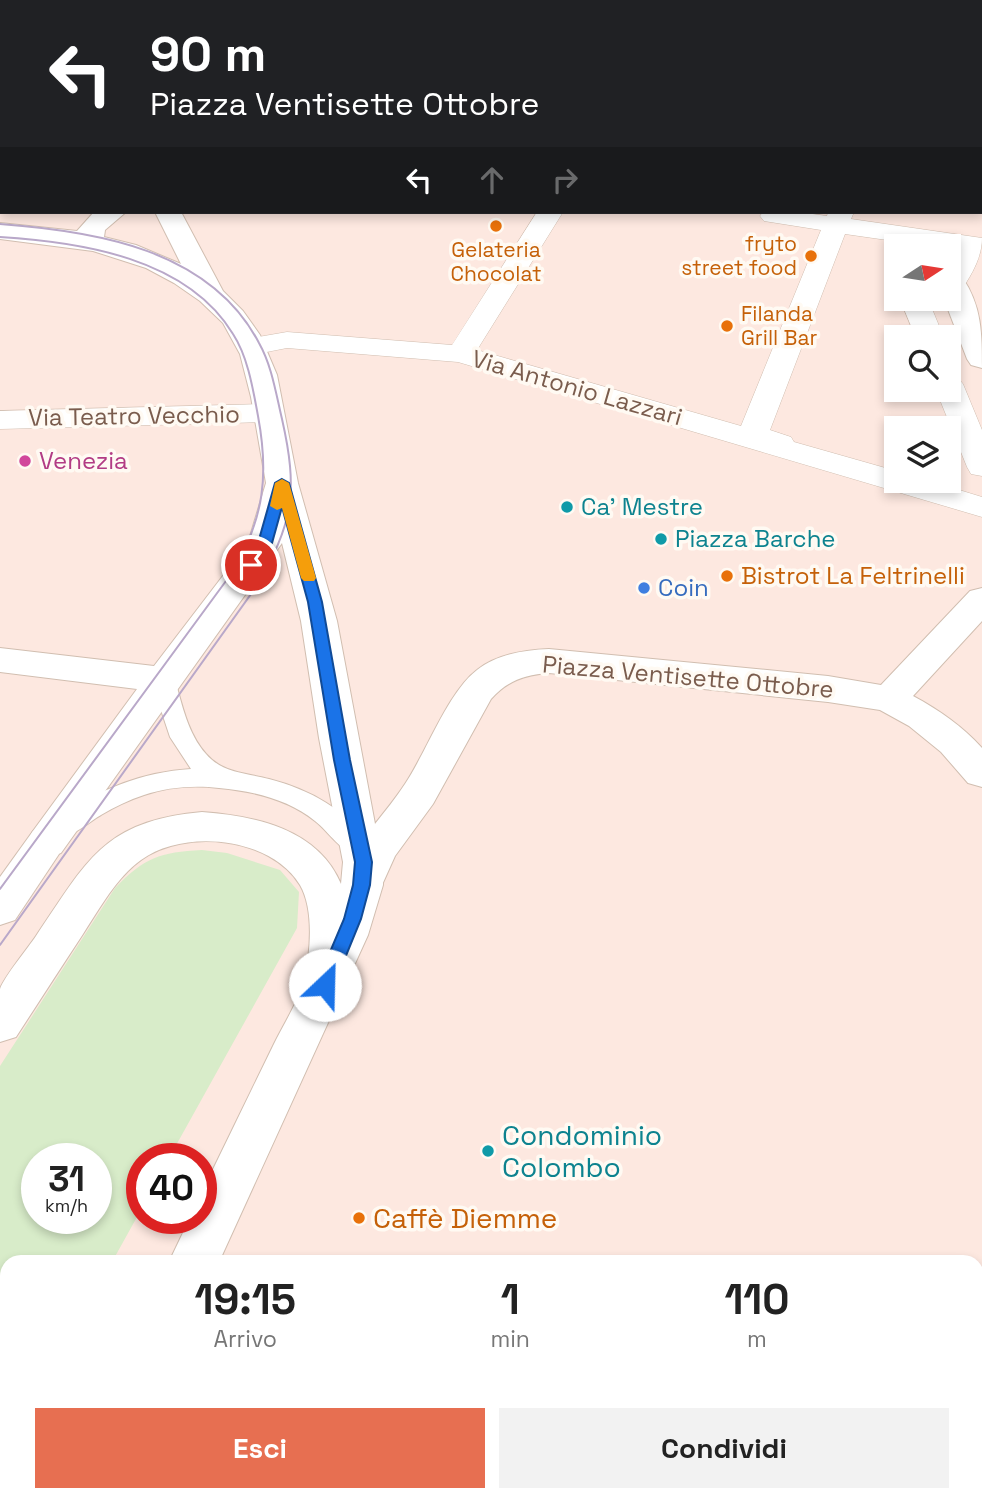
<!DOCTYPE html>
<html lang="it">
<head>
<meta charset="utf-8">
<style>
  :root { --surface:#fff; --page:#f2f2f2; --text:#222; --muted:#767676; --accent:#e76f51 }
  body { margin:0; font-family:"Space Grotesk",sans-serif; background:var(--page); color:var(--text); height:100vh; display:flex; flex-direction:column; font-size:26px; white-space:nowrap }
  * { box-sizing:border-box; margin:0 }
  p { font-size:23px; color:var(--muted) }
  .icon { flex:none; width:38px; height:38px; fill:none; stroke:currentColor; stroke-width:2; stroke-linecap:round; stroke-linejoin:round }
  .map { position:relative; flex:1; overflow:hidden }
  .drawer { position:absolute; left:0px; top:1255px; width:984px; height:247px; display:flex; flex-direction:column; background:var(--surface); border-radius:21px 21px 0 0; box-shadow:0 4px 10px #0003 }
  .drawer>* { flex:none }
  .guide { position:absolute; left:0px; top:0px; width:984px; height:214px; box-shadow:0 4px 10px #0003; background:#202124; color:#fff; overflow:hidden }
  .needle { width:46px; rotate:78deg }
  .controls { position:absolute; left:884px; top:234px; display:grid; gap:14px }
  .controls a { display:grid; place-items:center; width:77px; height:77px; border-radius:0px; background:var(--surface); box-shadow:0 4px 10px #0003; font-size:35px }
  .speed { position:absolute; left:21px; top:1143px; display:flex; gap:14px; font-size:35px; font-weight:700; text-align:center }
  .speed>* { display:grid; place-content:center; width:91px; height:91px; border-radius:50%; background:var(--surface); box-shadow:0 4px 10px #0003; line-height:1 }
  .speed small { font-size:18px; font-weight:400 }
  .speed .limit { border:10px solid #d22; background:#fff; color:#111 }
  .pin { position:absolute; display:grid; place-items:center; width:60px; height:60px; color:#fff; margin:-30px; border:4px solid #fff; border-radius:50%; box-shadow:0 2px 7px #0007 }
  .me { position:absolute; width:77px; margin:-38px; rotate:24deg; stroke-linejoin:round; filter:drop-shadow(0 0 5px #0008) }
  .turn { display:flex; align-items:center; gap:24px; height:147px; padding:0 35px; font-size:32px }
  .turn .icon { width:91px; height:91px; stroke-width:2.5 }
  .turn b { display:block; font-size:49px; line-height:60px }
  .lanes { display:flex; align-items:center; height:66px; padding:0 35px; background:#0003; justify-content:center; gap:35px; direction:ltr }
  .lanes .off { opacity:.35 }
  .eta { display:flex; justify-content:space-evenly; align-items:center; height:119px; text-align:center }
  .eta b { font-size:42px; font-weight:700; line-height:49px }
  .primary-button { display:flex; gap:14px; margin-top:auto; padding:14px 35px }
  .primary-button a { flex:1; height:80px; border-radius:0px; background:var(--accent); color:#fff; font-size:28px; font-weight:700; line-height:80px; text-align:center }
  .primary-button a+a { background:var(--page); color:var(--text) }
  .map>svg:first-child { display:block }
  .commercial { fill:#fde8e0; fill-rule:evenodd }
  .green { fill:#d8ecc9; fill-rule:evenodd }
  .lines { fill:none; stroke-linecap:round; stroke-linejoin:round }
  .service-casing { stroke:#d1beb0; stroke-width:2 }
  .pedestrian-casing { stroke:#d1beb0; stroke-width:1 }
  .minor-casing { stroke:#d1beb0; stroke-width:2 }
  .tertiary-casing { stroke:#d1beb0; stroke-width:2 }
  .service { fill:#fff; fill-rule:evenodd }
  .pedestrian { fill:#fff; fill-rule:evenodd }
  .minor { fill:#fff; fill-rule:evenodd }
  .tertiary { fill:#fff; fill-rule:evenodd }
  .tram { stroke:#b9a8c9; stroke-width:2 }
  .route { fill:#1a73e8; stroke:#114b97; stroke-width:2 }
  .slow { fill:#f59e0b }
  .food-dot { fill:#e8710a; stroke:#fffaf3; stroke-width:2.5 }
  .hotel-dot { fill:#d1479c; stroke:#fffaf3; stroke-width:2.5 }
  .culture-dot { fill:#0f9aa8; stroke:#fffaf3; stroke-width:2.5 }
  .shop-dot { fill:#3f7fe0; stroke:#fffaf3; stroke-width:2.5 }
  .labels { text-anchor:middle; stroke-width:7; stroke-linejoin:round; paint-order:stroke }
  .far-food-label { font-size:21px; fill:#c56008; stroke:#fffaf3; text-anchor:end }
  .street-label { font-size:24px; fill:#7a5c4d; stroke:#fffaf3 }
  .hotel-label { font-size:24px; fill:#b23c85; stroke:#fffaf3; text-anchor:start }
  .culture-label { font-size:24px; fill:#0d838f; stroke:#fffaf3; text-anchor:start }
  .food-label { font-size:24px; fill:#c56008; stroke:#fffaf3; text-anchor:start }
  .shop-label { font-size:24px; fill:#366cbe; stroke:#fffaf3; text-anchor:start }
  .near-culture-label { font-size:28px; fill:#0d838f; stroke:#fffaf3; text-anchor:start }
  .near-food-label { font-size:28px; fill:#c56008; stroke:#fffaf3; text-anchor:start }
</style>
</head>
<body>
<div class="map">
<svg width="982" height="1500" viewBox="0 0 982 1500">
  <rect width="100%" height="100%" fill="#fdf6ec"/>
  <path class="commercial" d="M0,0h982v1500h-982zM2,2h980v210h-980zM896,247h52v52h-52zM896,338h52v52h-52zM896,429h52v52h-52zM37,1158h59v60h-59zM142,1158h59v60h-59zM7,1262h969v232h-969z"/>
  <path class="green" d="M202,850l25,3 53,17 19,22 -2,36 -128,230h-27v50l-30,54h-105v188l-7,13v-397l115,-178c29,-30 45,-36 87,-38zM37,1158h59v60h-59z"/>
  <g class="lines">
    <defs>
      <path id="service" d="M163,672l8,2 4,6c7,25 13,54 31,74 16,19 40,19 63,25 39,10 80,31 100,67l-4,7c-21,6 -34,-20 -50,-32 -27,-22 -63,-30 -96,-33 -24,-3 -52,-1 -75,7 -15,5 -30,12 -43,20 -10,5 -22,18 -33,19 -2,0 -7,-2 -10,-2l-4,-7 4,-7c39,-28 84,-46 133,-49l-21,-32 -19,-57 4,-6z"/>
      <g id="pedestrian">
        <path d="M135,0h22l-23,2z"/>
        <path d="M679,0h22l-23,2z"/>
        <path d="M943,0h28l2,2h-28z"/>
        <path d="M537,212h26l-86,138 264,76 80,-196 -57,-9 -4,-5 3,-4h35l29,4 1,-4h26l-3,7 131,19c0,19 -10,36 -20,51l-14,1v-25l9,-15 -112,-16 -75,196 21,7 3,5 102,29v10h34l52,16v20l-524,-155 -171,-14 -36,7 -10,-3 -4,-6 4,-6 46,-8 165,13z"/>
        <path d="M900,299h28l16,39h-28z"/>
        <path d="M948,375l10,3 5,6 19,46v46l-11,-2 -4,-7 -31,-77h12z"/>
        <path d="M269,404l11,3 4,6 -4,6 -11,3 -269,7v-18z"/>
      </g>
      <g id="minor">
        <rect x="0" y="108" width="2" height="14"/>
        <path d="M94,212h32l-21,18 -1,7 32,8 45,19 -26,-52h26l42,79 20,20 17,24 17,40 21,108 39,138 38,203c10,-13 21,-26 30,-40 21,-31 43,-92 72,-114 20,-16 47,-20 72,-21l279,27 53,9 89,-94 12,-3v33l-69,75c26,14 49,30 69,52v39l-14,-4 -27,-31 -32,-26 -29,-16 -52,-8 -279,-29c-25,2 -42,8 -58,26l-58,105 -38,52 -18,40 -15,5 -15,-5 -6,-11 7,-14 -5,-9 -24,-124 -18,-117 -19,-78 -221,310 -14,4 -14,-4 -6,-11 6,-11 104,-142 -137,-17v-24l154,18 94,-123 18,-60 -15,-86 -11,-43 -17,-31 -23,-22 -26,-18 -28,-15 -53,-17 -93,-12v-16l77,8z"/>
        <path d="M952,274l10,3c20,29 20,57 20,91l-11,-3 -4,-6 -23,-60h4v-24z"/>
      </g>
      <g id="tertiary">
        <path d="M202,812c54,4 116,17 139,72l2,-22 6,-11 14,-4 14,4 6,11v23l-15,50 -149,327h-50l21,-44h11v-24c24,-49 48,-99 72,-148 10,-21 26,-45 31,-67 7,-27 10,-70 -4,-94 -29,-48 -116,-57 -159,-25 -25,18 -41,48 -58,74 -23,35 -45,69 -67,103l-16,5c0,-14 0,-41 0,-53 4,-12 28,-41 36,-53 51,-75 67,-115 166,-124z"/>
        <path d="M47,827l14,4 6,11 -52,78 -15,5v-48l33,-46z"/>
        <path d="M57,1494h54l-2,6h-54z"/>
      </g>
    </defs>
    <use href="#service" class="service-casing"/>
    <use href="#pedestrian" class="pedestrian-casing"/>
    <use href="#minor" class="minor-casing"/>
    <use href="#tertiary" class="tertiary-casing"/>
    <use href="#service" class="service"/>
    <use href="#pedestrian" class="pedestrian"/>
    <use href="#minor" class="minor"/>
    <use href="#tertiary" class="tertiary"/>
    <g class="tram">
      <path d="M0,224c95,7 210,25 259,119 13,23 17,51 23,76 16,71 12,105 -26,168l-256,358"/>
      <path d="M0,237c81,5 187,21 233,97 15,23 20,55 25,82 11,59 6,101 -24,154l-234,319"/>
    </g>
  </g>
  <path class="route" d="M282,479l7,4 33,119 28,158 22,102 -2,23 -9,34 -27,66 -3,5 -6,2 -7,-2 -2,-5 28,-66 9,-34 2,-23 -21,-102 -26,-158 -26,-95 -10,36 -16,26 -5,1 -7,-5 14,-22 17,-60z"/>
  <path class="slow" d="M282,479l7,4 27,95 -2,3h-10l-3,-3 -19,-70 -5,2 -7,-4 5,-23z"/>
  <g class="food-dot">
    <circle cx="496" cy="226" r="7"/>
    <circle cx="811" cy="256" r="7"/>
    <circle cx="727" cy="326" r="7"/>
    <circle cx="727" cy="576" r="7"/>
    <circle cx="359" cy="1218" r="7"/>
  </g>
  <circle class="hotel-dot" cx="25" cy="461" r="7"/>
  <g class="culture-dot">
    <circle cx="567" cy="507" r="7"/>
    <circle cx="661" cy="539" r="7"/>
    <circle cx="488" cy="1151" r="7"/>
  </g>
  <circle class="shop-dot" cx="644" cy="588" r="7"/>
  <g class="labels">
    <g class="far-food-label">
      <text x="797" y="251">fryto<tspan x="797" dy="24">street food</tspan></text>
      <text x="496" y="257" text-anchor="middle">Gelateria<tspan x="496" dy="24">Chocolat</tspan></text>
      <text x="741" y="321" text-anchor="start">Filanda<tspan x="741" dy="24">Grill Bar</tspan></text>
    </g>
    <g class="street-label">
      <text transform="translate(577 388) rotate(16)" y="8">Via Antonio Lazzari</text>
      <text transform="translate(134 416) rotate(-1)" y="8">Via Teatro Vecchio</text>
      <text transform="translate(688 677) rotate(5)" y="8">Piazza Ventisette Ottobre</text>
    </g>
    <g class="hotel-label">
      <text x="39" y="469">Venezia</text>
    </g>
    <g class="culture-label">
      <text x="581" y="515">Ca' Mestre</text>
      <text x="675" y="547">Piazza Barche</text>
    </g>
    <g class="food-label">
      <text x="741" y="584">Bistrot La Feltrinelli</text>
    </g>
    <g class="shop-label">
      <text x="658" y="596">Coin</text>
    </g>
    <g class="near-culture-label">
      <text x="502" y="1145">Condominio<tspan x="502" dy="32">Colombo</tspan></text>
    </g>
    <g class="near-food-label">
      <text x="373" y="1228">Caffè Diemme</text>
    </g>
  </g>
</svg>
<div class="controls">
<a><svg class="needle" viewBox="-14 -14 28 28"><path d="M0-13l5 13h-10z" fill="#e53935"/><path d="M0 13l5-13h-10z" fill="#767676"/></svg></a>
<a><svg class="icon" aria-label="search" viewBox="0 0 24 24"><circle cx="10" cy="10" r="6"/><path d="M15 15l6 6"/></svg></a>
<a><svg class="icon" aria-label="layers" viewBox="0 0 24 24"><path d="M12 4l9 5-9 5-9-5zM3 14l9 5 9-5"/></svg></a>
</div>
<div class="speed"><div>31<small>km/h</small></div><div class="limit">40</div></div>
<div class="pin" style="left:251px;top:565px;background:#d93025"><svg class="icon" aria-label="arrive" viewBox="0 0 24 24"><path d="M6 21V4h12l-3 4 3 4H6"/></svg></div>
<svg class="me" style="left:325px;top:985px" viewBox="-20 -20 40 40"><circle r="19" fill="#fff"/><path d="M0-13L10 11 0 6-10 11z" fill="#1a73e8"/></svg>
<div class="guide">
<div class="turn"><svg class="icon" aria-label="left" viewBox="0 0 24 24"><path d="M17 20v-9H6M10 6l-5 5 5 5"/></svg><div><b>90 m</b>Piazza Ventisette Ottobre</div></div>
<div class="lanes"><svg class="icon" aria-label="left" viewBox="0 0 24 24"><path d="M17 20v-9H6M10 6l-5 5 5 5"/></svg><svg class="icon off" aria-label="ahead" viewBox="0 0 24 24"><path d="M12 20V5M6 11l6-6 6 6"/></svg><svg class="icon off" aria-label="right" viewBox="0 0 24 24"><path d="M7 20v-9h11M14 6l5 5-5 5"/></svg></div>
</div>
<section class="drawer">
<div class="eta">
<div><b>19:15</b><p>Arrivo</p></div>
<div><b>1</b><p>min</p></div>
<div><b>110</b><p>m</p></div>
</div>
<div class="primary-button"><a>Esci</a><a>Condividi</a></div>
</section>
</div>
</body>
</html>
